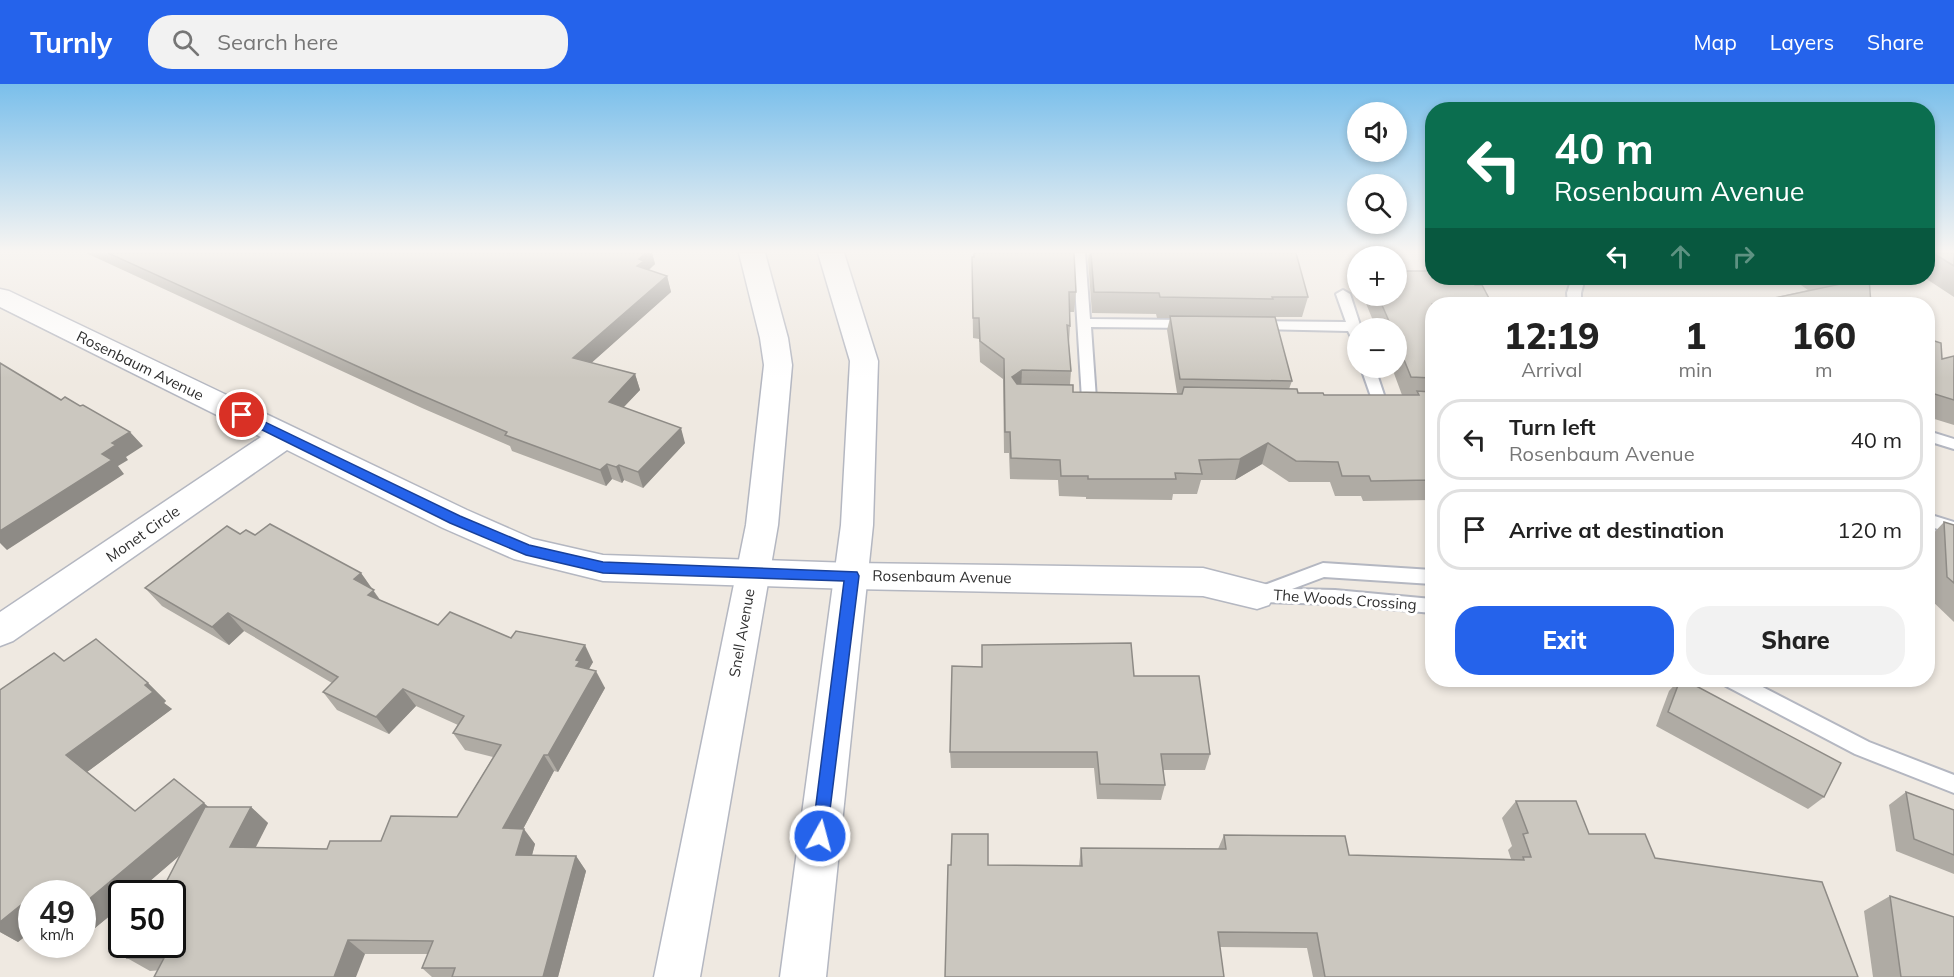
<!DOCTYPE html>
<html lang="en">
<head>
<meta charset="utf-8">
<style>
  :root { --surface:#fff; --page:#f2f2f2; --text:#222; --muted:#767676; --line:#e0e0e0; --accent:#2563eb }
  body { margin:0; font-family:Mulish,sans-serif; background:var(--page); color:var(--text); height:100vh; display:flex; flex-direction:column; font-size:22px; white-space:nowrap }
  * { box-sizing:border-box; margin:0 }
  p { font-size:20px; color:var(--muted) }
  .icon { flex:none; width:33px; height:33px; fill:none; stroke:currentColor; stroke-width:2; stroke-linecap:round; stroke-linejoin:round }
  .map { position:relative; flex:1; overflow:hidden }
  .panel { position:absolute; left:1425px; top:213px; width:510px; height:390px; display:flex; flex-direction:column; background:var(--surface); border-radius:24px; box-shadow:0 3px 9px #0003 }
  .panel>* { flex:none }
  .hud { position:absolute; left:1425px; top:18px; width:510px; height:183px; border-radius:24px; box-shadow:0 3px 9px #0003; background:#0b6e4f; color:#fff; overflow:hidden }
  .tools { position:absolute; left:1347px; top:18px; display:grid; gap:12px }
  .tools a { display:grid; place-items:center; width:60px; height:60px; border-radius:50%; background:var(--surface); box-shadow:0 3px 9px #0003; font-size:30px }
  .speed { position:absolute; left:18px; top:796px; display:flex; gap:12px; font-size:30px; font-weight:700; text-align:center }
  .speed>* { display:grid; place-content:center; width:78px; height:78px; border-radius:50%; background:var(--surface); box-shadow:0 3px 9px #0003; line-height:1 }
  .speed small { font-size:15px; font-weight:400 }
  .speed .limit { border:3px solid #111; border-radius:9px; background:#fff; color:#111 }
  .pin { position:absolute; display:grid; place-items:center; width:51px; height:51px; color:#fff; margin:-26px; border:3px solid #fff; border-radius:50%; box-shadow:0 2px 6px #0007 }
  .me { position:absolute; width:66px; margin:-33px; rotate:7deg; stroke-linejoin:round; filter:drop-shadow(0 0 4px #0008) }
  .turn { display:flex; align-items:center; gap:21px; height:126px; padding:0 30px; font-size:27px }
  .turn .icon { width:78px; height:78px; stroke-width:2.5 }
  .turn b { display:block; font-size:42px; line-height:51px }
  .lanes { display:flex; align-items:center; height:57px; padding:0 30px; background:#0003; justify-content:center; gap:30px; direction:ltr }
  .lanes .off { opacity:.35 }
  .eta { display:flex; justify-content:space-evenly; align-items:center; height:102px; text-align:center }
  .eta b { font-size:36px; font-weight:800; line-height:42px }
  .action { display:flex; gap:12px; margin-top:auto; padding:12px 30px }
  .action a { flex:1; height:69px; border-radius:24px; background:var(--accent); color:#fff; font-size:24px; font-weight:800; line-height:69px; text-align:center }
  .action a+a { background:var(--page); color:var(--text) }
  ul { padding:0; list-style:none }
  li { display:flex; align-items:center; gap:18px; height:81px; margin:0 12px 9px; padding:0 18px; border:3px solid var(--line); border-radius:24px }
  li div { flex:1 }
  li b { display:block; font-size:22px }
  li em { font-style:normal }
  header { display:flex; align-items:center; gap:36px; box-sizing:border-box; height:84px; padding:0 30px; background:var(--accent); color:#fff }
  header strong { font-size:28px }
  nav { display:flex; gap:33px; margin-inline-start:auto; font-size:21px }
  .search { width:420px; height:54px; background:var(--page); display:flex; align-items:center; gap:15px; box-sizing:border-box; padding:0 21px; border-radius:24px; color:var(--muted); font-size:22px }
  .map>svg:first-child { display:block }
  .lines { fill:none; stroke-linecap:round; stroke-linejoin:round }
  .lane-casing { stroke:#b4b7c1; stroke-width:4 }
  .street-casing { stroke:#b4b7c1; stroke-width:3 }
  .secondary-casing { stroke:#b4b7c1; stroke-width:3 }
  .lane { fill:#fff; fill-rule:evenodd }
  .street { fill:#fff; fill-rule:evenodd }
  .secondary { fill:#fff; fill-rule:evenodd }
  .wall { fill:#afaba4 }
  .shaded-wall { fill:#8e8b86 }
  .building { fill:#cbc7bf; stroke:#8e8b86; stroke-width:1.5 }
  .route { fill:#2563eb; stroke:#184099; stroke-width:1.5 }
  .labels { text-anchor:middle; stroke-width:6; stroke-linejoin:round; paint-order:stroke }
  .street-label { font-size:15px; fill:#2e2e2e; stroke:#fff }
</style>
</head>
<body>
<header>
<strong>Turnly</strong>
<div class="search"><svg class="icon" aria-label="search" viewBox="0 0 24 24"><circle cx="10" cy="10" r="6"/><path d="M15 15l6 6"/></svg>Search here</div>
<nav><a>Map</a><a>Layers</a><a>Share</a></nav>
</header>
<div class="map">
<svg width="1954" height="893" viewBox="0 0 1954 893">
  <rect width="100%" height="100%" fill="#efe9e1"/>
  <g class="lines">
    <defs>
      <g id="lane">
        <path d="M1073,169h12l5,66 101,1 7,4 -7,4 -100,-1 5,72 -7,5 -7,-5z"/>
        <path d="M1572,194h13l-4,15v11h-13l-1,-11z"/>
        <path d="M1343,206l7,4 11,34h-3v12l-6,-1 -4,-8 -92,-2 -7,-4 7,-4 90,1 -10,-28z"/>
        <path d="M1361,284h14l12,36 -2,4h-10z"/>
        <path d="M1928,347l26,8v10l-26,-8z"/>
        <path d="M1928,430l26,8v12l-26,-8z"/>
        <path d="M1323,479l109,7v14l-108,-7 -32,12 43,1 97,9v14l-97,-9 -78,-2 -6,-2 -3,-5 3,-5z"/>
        <path d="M1724,596h25l120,62 85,33v18l-99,-39 -129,-68z"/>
      </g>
      <path id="street" d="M0,205l9,2 458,219 66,29 70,16 249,8 351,5 66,17 5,10 -5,10 -12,4 -54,-13 -351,-7 -249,-8 -89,-22 -71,-31 -156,-78 -274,191 -13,5v-34l261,-175 -261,-130z"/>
      <g id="secondary">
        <path d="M739,169h26l23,85 4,27 -14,160 -78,452h-46l92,-452 18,-160 -4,-27z"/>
        <path d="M818,169h26l34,108 -5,164 -47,452h-46l61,-452 9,-164z"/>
      </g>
    </defs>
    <use href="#lane" class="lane-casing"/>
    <use href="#street" class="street-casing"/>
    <use href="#secondary" class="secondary-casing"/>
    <use href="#lane" class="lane"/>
    <use href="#street" class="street"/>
    <use href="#secondary" class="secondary"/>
  </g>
  <g class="wall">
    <path d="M86,169h566l3,11 -6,6 18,6 4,16 -80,71 44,11 5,16 -16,17 61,36 -42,45 -19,-8 -2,3 -10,-4 -6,7 -94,-35 -2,-5 -88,-38z"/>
    <path d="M1089,169h207l12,44 -6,20h-34l24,64 -3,8 9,4 26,2h78l-10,-27h4v-40h-20l-13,-32h33l36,8v196l-69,1 -2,-5h-26l-5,-14h-41l-27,-18 -27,16h-34l-4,14h-24l-1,6 -86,-1v-2l-27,-1 -1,-16 -48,-1 -1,-26h-5l-1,-74 -23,-17 -1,-23 -6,-1 -1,-81 104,35 -2,20h-4v14l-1,18 2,27 -1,14 3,7 109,2 -5,-1 -10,-63 3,-12h-13l-1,-4 -64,-1 -4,-53z"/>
    <path d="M1928,169h26v44l-29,-19h3z"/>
    <path d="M1791,194h102l-24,5 2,21h-121l1,-1 57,-13z"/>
    <path d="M1928,255l14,20 12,-3v69l-26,-8z"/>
    <path d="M1944,438l10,3v97l-26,-25v-58z"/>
    <path d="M240,450l121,39 20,28 57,24 73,13 82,24 -4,7 16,19 -47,84 -4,-1 -31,58 12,15 -3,11 44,1 10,15 -28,106h-126l-10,-9 6,-14h-63l-215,17 -23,-13 53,-103 -85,73 -13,-34h-50v37l-14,11 -18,-10v-242l64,-29 84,22 18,18 -2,2 8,6 -85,63 48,39 73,-4h43l17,16 -12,24 71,2 54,-8 76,-24 36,-60 -28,-7 -12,-17 5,-8 -42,-19 -27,28 -52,-24 -14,-18 9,-9 -88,-52 -15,14 -67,-39 -17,-18z"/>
    <path d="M982,583l152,9 76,78 -5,16h-42l2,15 -4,15 -64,-1 -3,-31h-143l-1,-16z"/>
    <path d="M1679,596h6l139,117 -16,12 -152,-83 13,-35z"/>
    <path d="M1906,708l48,18v64l-58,-23 -7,-46z"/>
    <path d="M1516,717l73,33 66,24 203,119h-545l-6,-29 -87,-1 -269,-82 128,1 2,-18 137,1 6,-14 125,20 162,4 -3,-9 4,-4 -10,-28z"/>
    <path d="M1890,812l64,81h-81l-9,-66z"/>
  </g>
  <g class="shaded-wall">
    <path d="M646,169h6l3,11 -8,7 -10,-5 2,-7z"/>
    <path d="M667,192l4,16 -92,82 -6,-16z"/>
    <path d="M1861,194h32l-40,10z"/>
    <path d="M1022,286l-1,21 -9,-14z"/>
    <path d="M635,290l5,16 -26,27 -5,-15z"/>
    <path d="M681,344l4,15 -42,45 -5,-16z"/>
    <path d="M130,348l13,14 -17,11 2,3 -10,6 6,8 -117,76 -7,-7v-12l102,-77 10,-11z"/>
    <path d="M1268,359l-6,21 -27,16 5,-21z"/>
    <path d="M607,380l5,15 -6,7 -6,-16z"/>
    <path d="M619,381l5,15 -2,3 -6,-16z"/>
    <path d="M361,489l25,36 -5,4 -27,-34z"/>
    <path d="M228,529l16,18 -15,14 -17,-18z"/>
    <path d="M585,561l8,17 -7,12 -10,-8v-6z"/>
    <path d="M596,587l9,17 -47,84 -10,-17z"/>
    <path d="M148,599l18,18 -2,2 8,6 -85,63 69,55 -90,-72z"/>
    <path d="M403,605l13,17 -27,28 -13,-17z"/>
    <path d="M544,671l10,16 -39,73 -12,-16z"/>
    <path d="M204,719l18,16 -87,75h-13v12l-27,22 -13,-8v-15z"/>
    <path d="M251,723l17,16 -20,39 -18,-15z"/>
    <path d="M524,745l11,15 -7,26 -12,-15z"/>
    <path d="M576,772l10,15 -28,106h-15z"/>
    <path d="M32,812v35l-14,11 -18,-10v-10z"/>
    <path d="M348,856l17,14 -9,23h-22z"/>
  </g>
  <g class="building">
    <path d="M108,169h538l-7,6 5,2 -7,5 30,10 -94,82 62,16 -26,28 72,26 -43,44 -19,-7 -3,2 -9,-3 -7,6 -95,-35 2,-3 -93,-40z"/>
    <path d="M974,169h100l2,39h-7l1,34 -3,-1 4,46 -49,-1 -10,7 5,7 56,1v7l109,2 2,-7 113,2 1,4h25l1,2h95l-2,-4 15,1v88l-61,1 -2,-5h-27l-4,-14 -42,-1 -28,-18 -28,16 -41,1 3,14 -27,-1 1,6h-88v-3h-27l-1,-16 -49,-2 -1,-26h-5l-1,-73 -24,-18 -1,-23h-6l-1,-61h2z"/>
    <path d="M1091,169h205l12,44h-36l1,2 -113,-2 -1,-4 -65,-1z"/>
    <path d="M1933,169h21v13z"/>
    <path d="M1396,187h36v7h39l4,7h7l10,19h-60v74l-21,-1 -15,-37v-12h-4l-14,-32h18z"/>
    <path d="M1832,194h37l2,26h-121l1,-1 90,-19z"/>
    <path d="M1170,232l105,1 17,64 -112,-2z"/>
    <path d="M1928,255l13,4 1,16 12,-3v44l-26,-8z"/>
    <path d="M0,279l61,37 4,-3 15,9 3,-1 47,27 -18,11 4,2 -14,9 10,6 -112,71z"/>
    <path d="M1944,438l10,3v58l-7,-6z"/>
    <path d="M270,440l91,49 -7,6 20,11 -6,5 70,30 12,-13 61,26 5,-7 69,14 -9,15 4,1 -4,5 20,5 -48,84h-4l-41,73 21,1 -8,26 60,1 -33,121h-91l3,-9h-33l11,-27 -85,-1 -14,37h-180l10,-19h-37l7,-13h38v-51h-12l45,-87h46l-21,40 97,2 3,-8h51l10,-25 66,1 44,-72 -48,-12 11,-17 -61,-27 -27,28 -53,-25 15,-15 -110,-64 -16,14 -67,-39 82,-62 13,8 6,-4 9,5z"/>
    <path d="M96,555l52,44 -3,2 8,7 -87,63 69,56 39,-32 30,24 -122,102v-11h-45l-2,-1 -3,1v2l-32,26v-232l54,-37 10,8z"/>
    <path d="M1131,559l3,33h65l11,78h-49l4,31 -65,-1 -3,-32h-147l2,-86 30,1v-22z"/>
    <path d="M1680,596h5l156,83 -17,34 -156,-85z"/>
    <path d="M1906,708l48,18v45l-40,-16z"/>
    <path d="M1516,717h60l13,33h56l10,24 167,24 36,95h-533l-8,-44 -99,-1 6,45h-279l3,-112h3l1,-31h36v31l94,1 -1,-18 145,1 -2,-14 121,1 4,19 175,5 -1,-3h8l-8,-23 5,-1z"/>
    <path d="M1890,812l64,21v60h-53z"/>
  </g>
  <linearGradient id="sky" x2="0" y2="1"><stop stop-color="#7abfeb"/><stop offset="0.57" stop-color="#f8f5f2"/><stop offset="1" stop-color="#f8f5f2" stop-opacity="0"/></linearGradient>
  <rect width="1954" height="294" fill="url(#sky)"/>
  <path class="route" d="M242,327l218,105 69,29 74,17 254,10 2,4 -33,266 -6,2 -6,-2 -2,-6 32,-255 -241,-8 -77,-18 -76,-32 -212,-105 -2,-3z"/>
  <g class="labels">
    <g class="street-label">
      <text transform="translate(140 282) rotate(26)" y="5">Rosenbaum Avenue</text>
      <text transform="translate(143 450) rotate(-35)" y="5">Monet Circle</text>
      <text transform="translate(942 493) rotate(1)" y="5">Rosenbaum Avenue</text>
      <text transform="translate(1345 516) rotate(4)" y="5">The Woods Crossing</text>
      <text transform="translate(742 549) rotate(-80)" y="5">Snell Avenue</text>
    </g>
  </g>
</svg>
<div class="tools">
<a><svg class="icon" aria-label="sound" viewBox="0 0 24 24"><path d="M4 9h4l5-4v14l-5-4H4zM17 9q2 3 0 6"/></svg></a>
<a><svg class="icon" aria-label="search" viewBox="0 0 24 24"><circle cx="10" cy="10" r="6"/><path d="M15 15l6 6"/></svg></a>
<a>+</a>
<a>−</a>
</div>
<div class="speed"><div>49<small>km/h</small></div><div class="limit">50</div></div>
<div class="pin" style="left:242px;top:331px;background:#d93025"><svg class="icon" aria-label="arrive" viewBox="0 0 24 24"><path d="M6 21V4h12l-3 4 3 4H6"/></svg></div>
<svg class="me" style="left:820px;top:752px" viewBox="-20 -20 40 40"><circle r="17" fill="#2563eb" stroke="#fff" stroke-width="3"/><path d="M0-11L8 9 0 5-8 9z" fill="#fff"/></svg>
<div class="hud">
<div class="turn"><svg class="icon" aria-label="left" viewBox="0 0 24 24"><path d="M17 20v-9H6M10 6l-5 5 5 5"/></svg><div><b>40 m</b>Rosenbaum Avenue</div></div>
<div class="lanes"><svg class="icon" aria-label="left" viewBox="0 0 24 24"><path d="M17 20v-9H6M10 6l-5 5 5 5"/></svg><svg class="icon off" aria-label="ahead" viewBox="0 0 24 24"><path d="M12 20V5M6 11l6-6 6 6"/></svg><svg class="icon off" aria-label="right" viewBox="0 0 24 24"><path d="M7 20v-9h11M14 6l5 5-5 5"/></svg></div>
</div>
<section class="panel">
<div class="eta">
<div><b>12:19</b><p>Arrival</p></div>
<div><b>1</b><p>min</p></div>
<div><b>160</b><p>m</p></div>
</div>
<ul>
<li><svg class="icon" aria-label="left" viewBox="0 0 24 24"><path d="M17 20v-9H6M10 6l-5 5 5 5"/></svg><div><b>Turn left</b><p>Rosenbaum Avenue</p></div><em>40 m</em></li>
<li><svg class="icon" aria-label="arrive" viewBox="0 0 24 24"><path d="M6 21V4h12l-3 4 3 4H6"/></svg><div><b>Arrive at destination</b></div><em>120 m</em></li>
</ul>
<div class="action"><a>Exit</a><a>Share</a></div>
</section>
</div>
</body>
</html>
